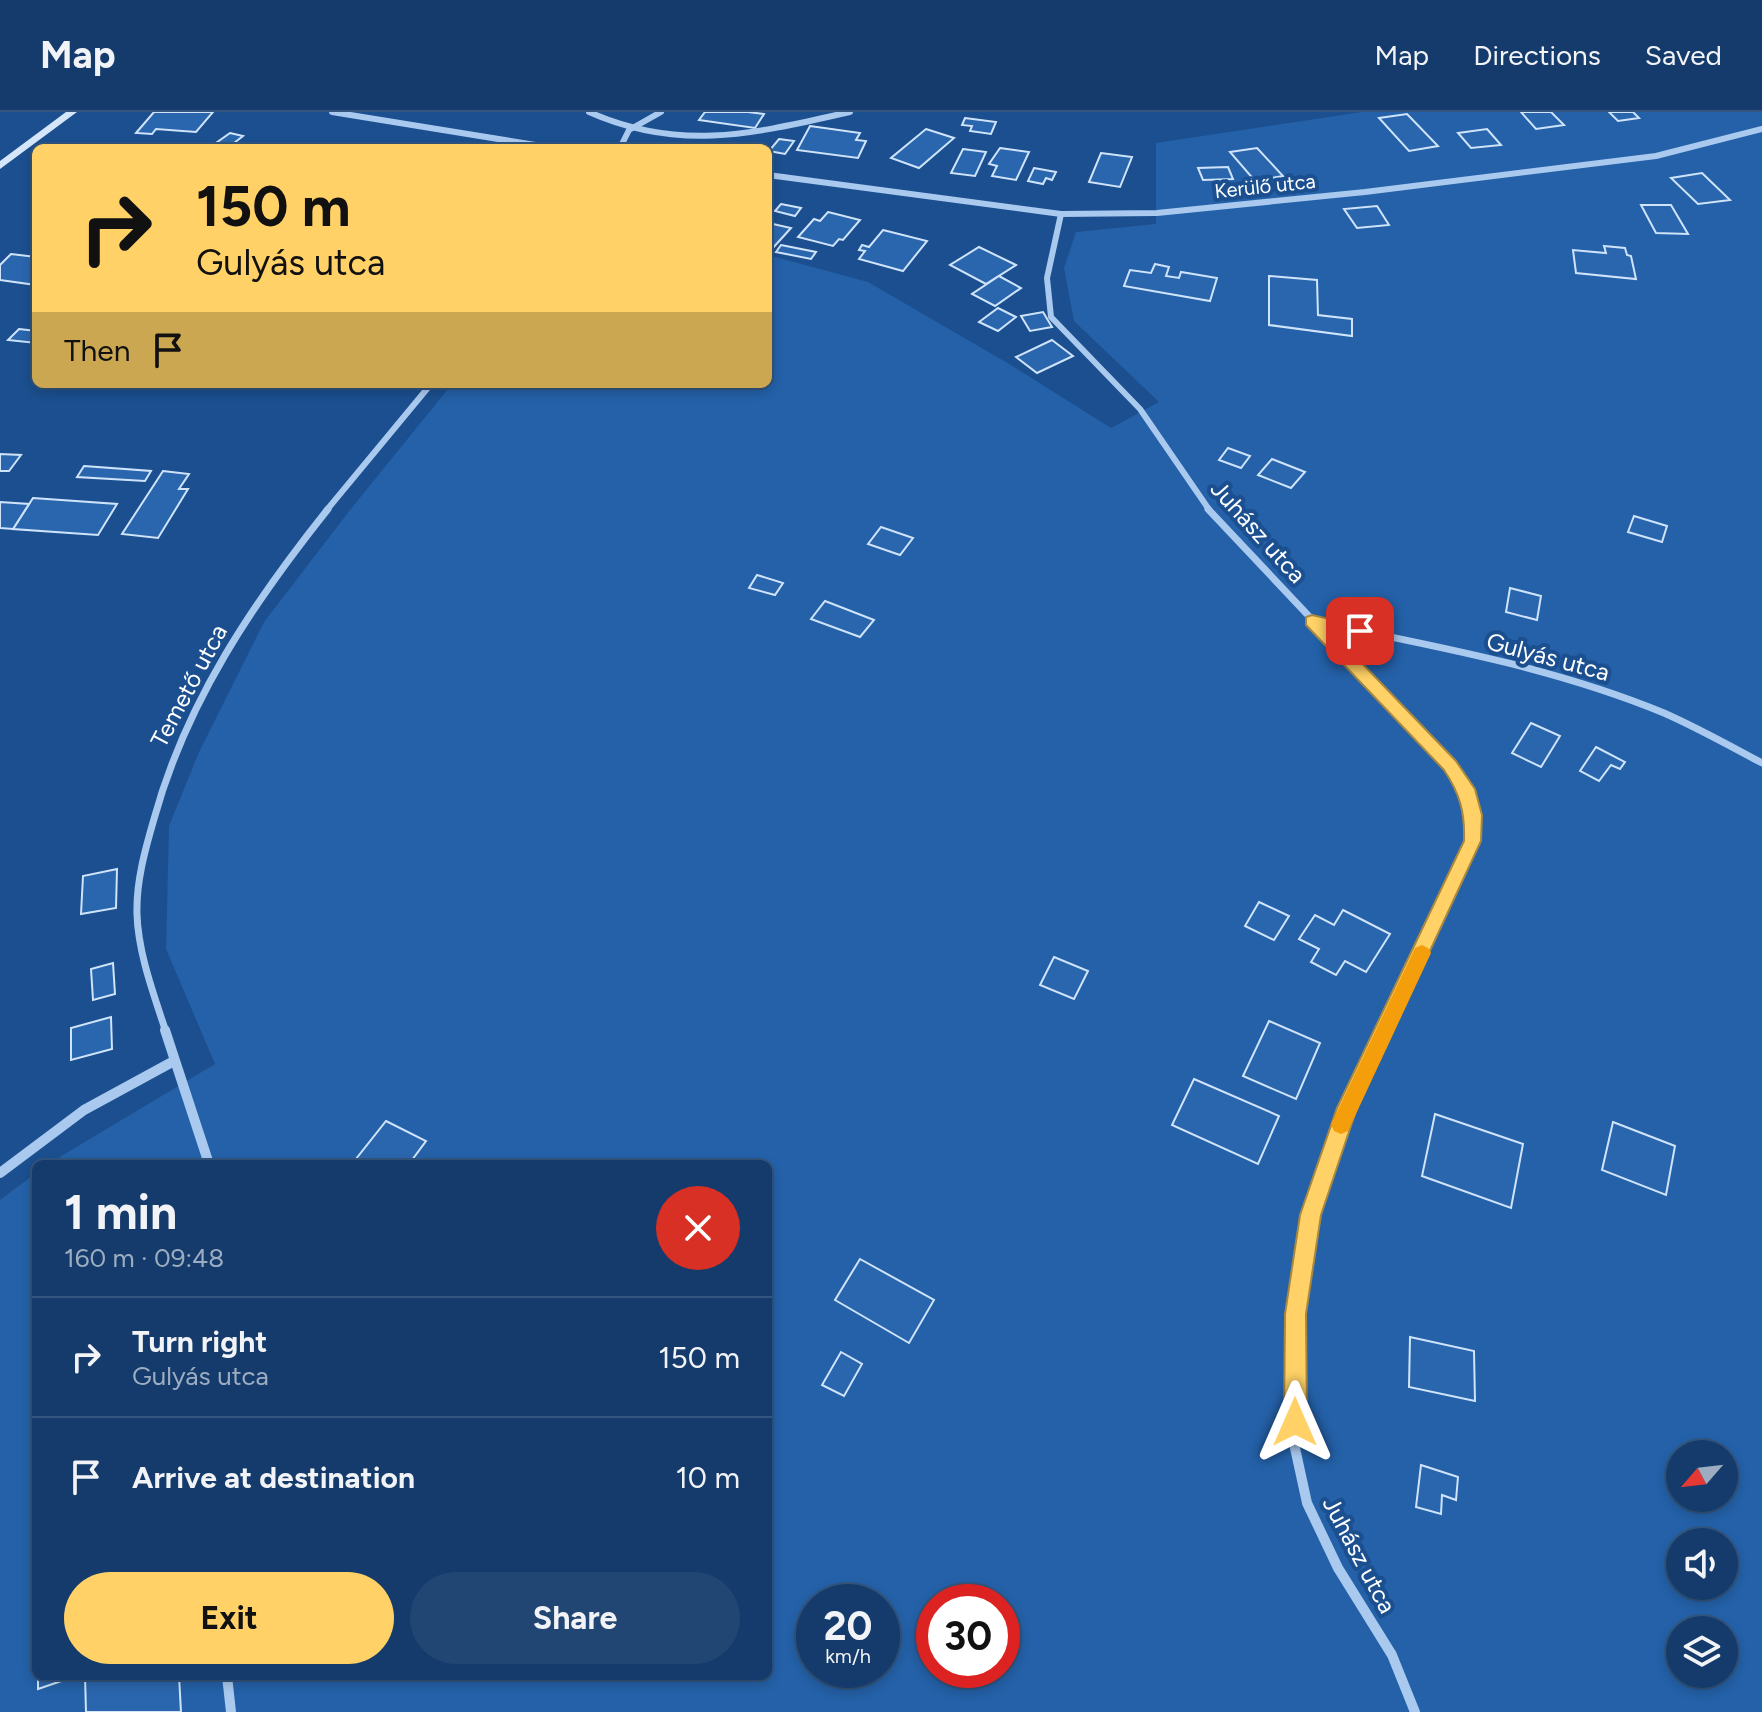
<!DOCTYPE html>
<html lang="en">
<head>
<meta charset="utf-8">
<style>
  :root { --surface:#143b6b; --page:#214673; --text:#f1f3f6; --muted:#9dadc1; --line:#33557e; --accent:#ffd166 }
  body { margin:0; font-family:Figtree,sans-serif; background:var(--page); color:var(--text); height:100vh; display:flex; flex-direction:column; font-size:30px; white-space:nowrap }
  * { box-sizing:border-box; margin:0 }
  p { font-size:26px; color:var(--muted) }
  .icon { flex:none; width:44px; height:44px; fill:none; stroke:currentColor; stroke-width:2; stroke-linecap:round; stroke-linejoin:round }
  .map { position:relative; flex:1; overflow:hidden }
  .side { position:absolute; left:32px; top:1048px; width:740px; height:520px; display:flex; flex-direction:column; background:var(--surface); border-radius:12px; box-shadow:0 4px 12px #0003,0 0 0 2px var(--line) }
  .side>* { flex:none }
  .hud { position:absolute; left:32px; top:32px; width:740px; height:244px; border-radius:12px; box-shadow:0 4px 12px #0003,0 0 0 2px var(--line); background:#ffd166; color:#111; overflow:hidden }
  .needle { width:52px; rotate:242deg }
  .fabs { position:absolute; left:1666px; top:1328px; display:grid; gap:16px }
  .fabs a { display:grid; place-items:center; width:72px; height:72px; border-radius:50%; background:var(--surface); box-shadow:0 4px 12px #0003,0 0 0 2px var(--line); font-size:40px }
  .speed { position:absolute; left:796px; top:1472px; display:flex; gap:16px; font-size:40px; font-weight:700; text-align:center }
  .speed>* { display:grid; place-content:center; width:104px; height:104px; border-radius:50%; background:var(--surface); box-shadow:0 4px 12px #0003,0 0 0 2px var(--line); line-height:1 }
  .speed small { font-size:20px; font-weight:400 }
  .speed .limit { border:12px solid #d22; background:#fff; color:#111 }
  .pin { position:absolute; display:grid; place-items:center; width:68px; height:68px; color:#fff; margin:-34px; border-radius:16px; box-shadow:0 4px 12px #0006 }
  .me { position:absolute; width:88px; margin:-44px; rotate:0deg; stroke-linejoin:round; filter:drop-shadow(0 0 6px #0008) }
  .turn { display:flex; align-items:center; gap:28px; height:168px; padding:0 32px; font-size:36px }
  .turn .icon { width:104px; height:104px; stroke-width:2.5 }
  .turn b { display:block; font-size:56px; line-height:68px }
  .then { display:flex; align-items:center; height:76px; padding:0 32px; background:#0003; gap:16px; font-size:30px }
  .round { display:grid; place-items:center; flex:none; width:84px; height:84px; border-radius:42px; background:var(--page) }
  .head { display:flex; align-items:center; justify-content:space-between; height:136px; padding:0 32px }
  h1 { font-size:48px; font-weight:700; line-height:60px }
  .cta { display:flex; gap:16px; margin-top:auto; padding:16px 32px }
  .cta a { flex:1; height:92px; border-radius:48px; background:var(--accent); color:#111; font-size:32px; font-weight:700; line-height:92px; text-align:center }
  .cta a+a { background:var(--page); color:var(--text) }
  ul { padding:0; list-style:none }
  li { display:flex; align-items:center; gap:24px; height:120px; padding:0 32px; border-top:2px solid var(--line) }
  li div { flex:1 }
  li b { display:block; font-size:30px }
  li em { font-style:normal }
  header { display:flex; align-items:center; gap:48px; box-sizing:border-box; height:112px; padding:0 40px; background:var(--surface); border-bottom:2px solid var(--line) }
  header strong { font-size:38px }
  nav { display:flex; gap:44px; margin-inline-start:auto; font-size:28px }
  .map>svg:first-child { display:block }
  .green { fill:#2461a8; fill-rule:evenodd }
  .building { fill:#2a66ad; stroke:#cfe3fa; stroke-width:2 }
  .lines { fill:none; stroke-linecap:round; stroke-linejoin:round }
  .street-far2 { stroke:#a9c9ee; stroke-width:6 }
  .street-far1 { stroke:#a9c9ee; stroke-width:7 }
  .street { stroke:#a9c9ee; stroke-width:10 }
  .secondary { fill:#d6e6fa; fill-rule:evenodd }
  .route { fill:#ffd166; stroke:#a68842; stroke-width:2 }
  .slow { fill:#f59e0b }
  .labels { text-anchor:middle; stroke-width:8; stroke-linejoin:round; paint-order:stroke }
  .far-street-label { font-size:20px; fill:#fff; stroke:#1b4f8f }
  .street-label { font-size:24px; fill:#fff; stroke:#1b4f8f }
</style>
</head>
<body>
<header>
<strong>Map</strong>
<nav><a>Map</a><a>Directions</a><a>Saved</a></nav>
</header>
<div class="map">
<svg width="1762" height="1600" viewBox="0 0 1762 1600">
  <rect width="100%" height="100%" fill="#1b4f8f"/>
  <path class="green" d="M1362,0h400v1600h-1762v-512l36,-27v503h732v-512h-720l167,-100 -49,-115 3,-123 30,-74 65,-130 86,-112 102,-126h316v-129l100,27 143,83 100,63 48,-26 -85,-81 -10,-53 12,-36 80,-8v-81zM1680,1342h44v44h-44zM1680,1430h44v44h-44zM814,1490h68v68h-68zM934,1490h68v68h-68zM1680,1518h44v44h-44z"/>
  <g class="building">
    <path d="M154,0h59l-17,20 -40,-3 -4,5 -16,-1z"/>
    <path d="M705,0h43l16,2 -9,14 -56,-8z"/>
    <path d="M1521,0h30l13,13 -28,4z"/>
    <path d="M1609,0h24l6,6 -21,3z"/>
    <path d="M1407,2l31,32 -29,5 -30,-33z"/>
    <path d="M965,6l31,4 -5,12 -21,-3 2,-5 -10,-1z"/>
    <path d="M810,14l50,7 -4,7 10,1 -8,17 -61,-8z"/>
    <path d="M926,17l28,9 -35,30 -28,-10z"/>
    <path d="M1487,17l14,16 -30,3 -13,-15z"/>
    <path d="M230,21l13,3 -14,11 -13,-4z"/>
    <path d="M779,27l15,2 -9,13 -16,-3z"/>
    <path d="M1000,36l29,4 -13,28 -24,-4 5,-10 -8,-2z"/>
    <path d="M1257,36l26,28 -28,5 -25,-29z"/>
    <path d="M963,37l23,3 -11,24 -24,-3z"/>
    <path d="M1101,41l31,4 -12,30 -31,-5z"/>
    <path d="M1228,55l5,12 -30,1 -5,-12z"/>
    <path d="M1034,56l22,4 -4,8 -6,-2 -3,6 -15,-3z"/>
    <path d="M1702,61l28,27 -32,4 -27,-26z"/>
    <path d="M781,92l20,4 -6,8 -20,-5z"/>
    <path d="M1641,93h30l17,29 -32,-1z"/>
    <path d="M1377,94l12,19 -32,3 -13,-19z"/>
    <path d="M828,100l32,8 -17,20 -4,-1 -6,7 -35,-9 16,-18 6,2z"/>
    <path d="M773,112l18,4 -20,22 -3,-1v-19z"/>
    <path d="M883,118l44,11 -24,30 -44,-12 6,-8 -6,-1 3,-5 7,2z"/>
    <path d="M781,133l35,7 -5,7 -35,-7z"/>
    <path d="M1604,134l21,2 2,7 4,1 5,23 -60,-6 -3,-23 33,3z"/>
    <path d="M979,135l37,18 -30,19 -36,-19z"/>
    <path d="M11,142l25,3v28l-36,-5v-15z"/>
    <path d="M1155,152l14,3 -3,9 13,2 2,-6 36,6 -7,23 -86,-15 6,-16 21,3z"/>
    <path d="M999,164l22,12 -26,18 -23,-12z"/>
    <path d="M1269,164l48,4 1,35 34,4v17l-83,-11z"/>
    <path d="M998,196l18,9 -18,14 -19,-9z"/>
    <path d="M1043,200l9,15 -22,4 -9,-15z"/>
    <path d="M19,217l17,2v12l-28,-3z"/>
    <path d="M1052,228l21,16 -36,17 -21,-16z"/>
    <path d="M1228,336l22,8 -9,12 -22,-8z"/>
    <path d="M0,342l21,1 -12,16h-9z"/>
    <path d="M1272,347l33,13 -14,16 -33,-13z"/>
    <path d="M84,354l67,5 -6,10 -68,-4z"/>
    <path d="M163,359l26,3 -10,15h9l-30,49 -36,-4z"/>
    <path d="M33,386l84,6 -19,31 -85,-6z"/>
    <path d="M0,390l29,2 -16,25 -13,-1z"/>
    <path d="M1634,404l33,10 -5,16 -34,-10z"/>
    <path d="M881,415l32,11 -13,17 -32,-11z"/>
    <path d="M757,463l26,8 -8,12 -26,-7z"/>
    <path d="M1510,476l31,8 -4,24 -31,-8z"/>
    <path d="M825,489l49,19 -14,17 -49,-18z"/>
    <path d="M1531,611l29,13 -19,31 -29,-14z"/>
    <path d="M1596,635l29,15 -5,7 -9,-4 -12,16 -19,-10z"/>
    <path d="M117,757l-1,39 -35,6 2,-38z"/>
    <path d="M1259,790l30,14 -15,24 -29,-14z"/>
    <path d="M1343,798l47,24 -24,38 -21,-11 -9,14 -25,-13 8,-13 -20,-10 16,-24 19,10z"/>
    <path d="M1054,845l34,14 -14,28 -34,-14z"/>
    <path d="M113,851l2,31 -22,6 -2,-31z"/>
    <path d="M111,905l1,32 -41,11v-32z"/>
    <path d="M1269,909l51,22 -24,56 -53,-23z"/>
    <path d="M1194,967l85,37 -21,48 -86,-39z"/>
    <path d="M1435,1002l88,30 -12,64 -89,-32z"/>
    <path d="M386,1009l40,20 -17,23h-57z"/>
    <path d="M1613,1010l62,24 -9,49 -64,-25z"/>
    <path d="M860,1147l74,41 -25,43 -74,-43z"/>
    <path d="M1410,1225l64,14 1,50 -66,-14z"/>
    <path d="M841,1240l21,12 -18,32 -22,-11z"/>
    <path d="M1421,1353l37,12 -2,23 -14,-5 -1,19 -25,-7z"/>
    <path d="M38,1564h38l-38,13z"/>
    <path d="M85,1564h94l2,36h-95z"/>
  </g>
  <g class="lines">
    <g class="street-far2">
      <path d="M332,0l222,36"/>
      <path d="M589,0c92,41 167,21 261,0"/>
      <path d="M620,36l9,-18 32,-18"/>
      <path d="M768,63l293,39 96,-1 208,-21 291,-36 106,-27"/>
      <path d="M1061,102l-14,64 4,39 89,92 70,102"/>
      <path d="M326,399l105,-127"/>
    </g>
    <g class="street-far1">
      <path d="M1208,397l242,257 18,35 5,40 -90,191"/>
      <path d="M1312,509c118,24 241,46 352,92 34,15 66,33 98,50"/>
      <path d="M166,920c-12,-37 -28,-79 -29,-118 -1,-32 8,-64 17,-95 32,-117 99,-216 174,-310"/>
    </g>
    <g class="street">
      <path d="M165,918l44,134"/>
      <path d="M1384,918l-37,78 -36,107 -15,99 -1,134 12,55 31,65 54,87 23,57"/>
      <path d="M0,1061l84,-63 90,-49"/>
      <path d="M227,1564l4,36"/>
    </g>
    <path class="secondary" d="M66,0h11l-77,57v-8z"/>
  </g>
  <path class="route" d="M1312,503l54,12 2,4 -8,5 -30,-6 126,131 19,28 7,26 -1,26 -124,267 -36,107 -15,99 1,108 -4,8 -8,3 -8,-3 -3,-8 1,-108 15,-99 37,-107 127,-267c1,-29 -4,-47 -20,-71l-138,-145v-8z"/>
  <path class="slow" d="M1422,833l6,3 3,5 -83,178 -7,3 -7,-3 -3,-7 3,-6 81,-170z"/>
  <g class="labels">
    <g class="far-street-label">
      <text transform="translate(1265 74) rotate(-6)" y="7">Kerülő utca</text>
    </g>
    <g class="street-label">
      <text transform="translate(1258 420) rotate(48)" y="8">Juhász utca</text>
      <text transform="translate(1548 545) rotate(15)" y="8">Gulyás utca</text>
      <text transform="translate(189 574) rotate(-62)" y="8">Temető utca</text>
      <text transform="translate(1359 1443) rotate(62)" y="8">Juhász utca</text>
    </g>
  </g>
</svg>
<div class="fabs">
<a><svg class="needle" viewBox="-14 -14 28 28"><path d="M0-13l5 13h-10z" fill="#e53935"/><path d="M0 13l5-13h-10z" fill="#9dadc1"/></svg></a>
<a><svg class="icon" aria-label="sound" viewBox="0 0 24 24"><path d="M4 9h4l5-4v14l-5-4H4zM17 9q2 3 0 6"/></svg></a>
<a><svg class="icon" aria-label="layers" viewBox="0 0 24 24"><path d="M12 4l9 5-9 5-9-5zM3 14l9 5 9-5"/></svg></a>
</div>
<div class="speed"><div>20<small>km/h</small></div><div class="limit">30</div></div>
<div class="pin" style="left:1360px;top:519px;background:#d93025"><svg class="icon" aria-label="arrive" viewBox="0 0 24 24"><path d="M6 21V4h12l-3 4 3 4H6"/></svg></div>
<svg class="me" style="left:1295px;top:1310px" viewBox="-20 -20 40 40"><path d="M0-17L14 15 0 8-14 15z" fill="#ffd166" stroke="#fff" stroke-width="4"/></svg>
<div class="hud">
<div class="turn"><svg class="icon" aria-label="right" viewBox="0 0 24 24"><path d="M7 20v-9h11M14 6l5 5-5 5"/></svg><div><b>150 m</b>Gulyás utca</div></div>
<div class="then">Then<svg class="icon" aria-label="arrive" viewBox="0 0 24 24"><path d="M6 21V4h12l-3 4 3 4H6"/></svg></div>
</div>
<section class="side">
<div class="head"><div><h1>1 min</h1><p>160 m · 09:48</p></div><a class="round" style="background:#d93025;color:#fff"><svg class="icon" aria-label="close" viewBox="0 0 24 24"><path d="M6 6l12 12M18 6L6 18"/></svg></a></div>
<ul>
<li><svg class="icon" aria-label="right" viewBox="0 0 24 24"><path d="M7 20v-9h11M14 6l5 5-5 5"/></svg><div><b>Turn right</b><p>Gulyás utca</p></div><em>150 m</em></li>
<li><svg class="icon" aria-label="arrive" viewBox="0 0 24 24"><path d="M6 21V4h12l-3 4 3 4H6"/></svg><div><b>Arrive at destination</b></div><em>10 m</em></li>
</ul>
<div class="cta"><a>Exit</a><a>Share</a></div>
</section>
</div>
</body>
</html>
